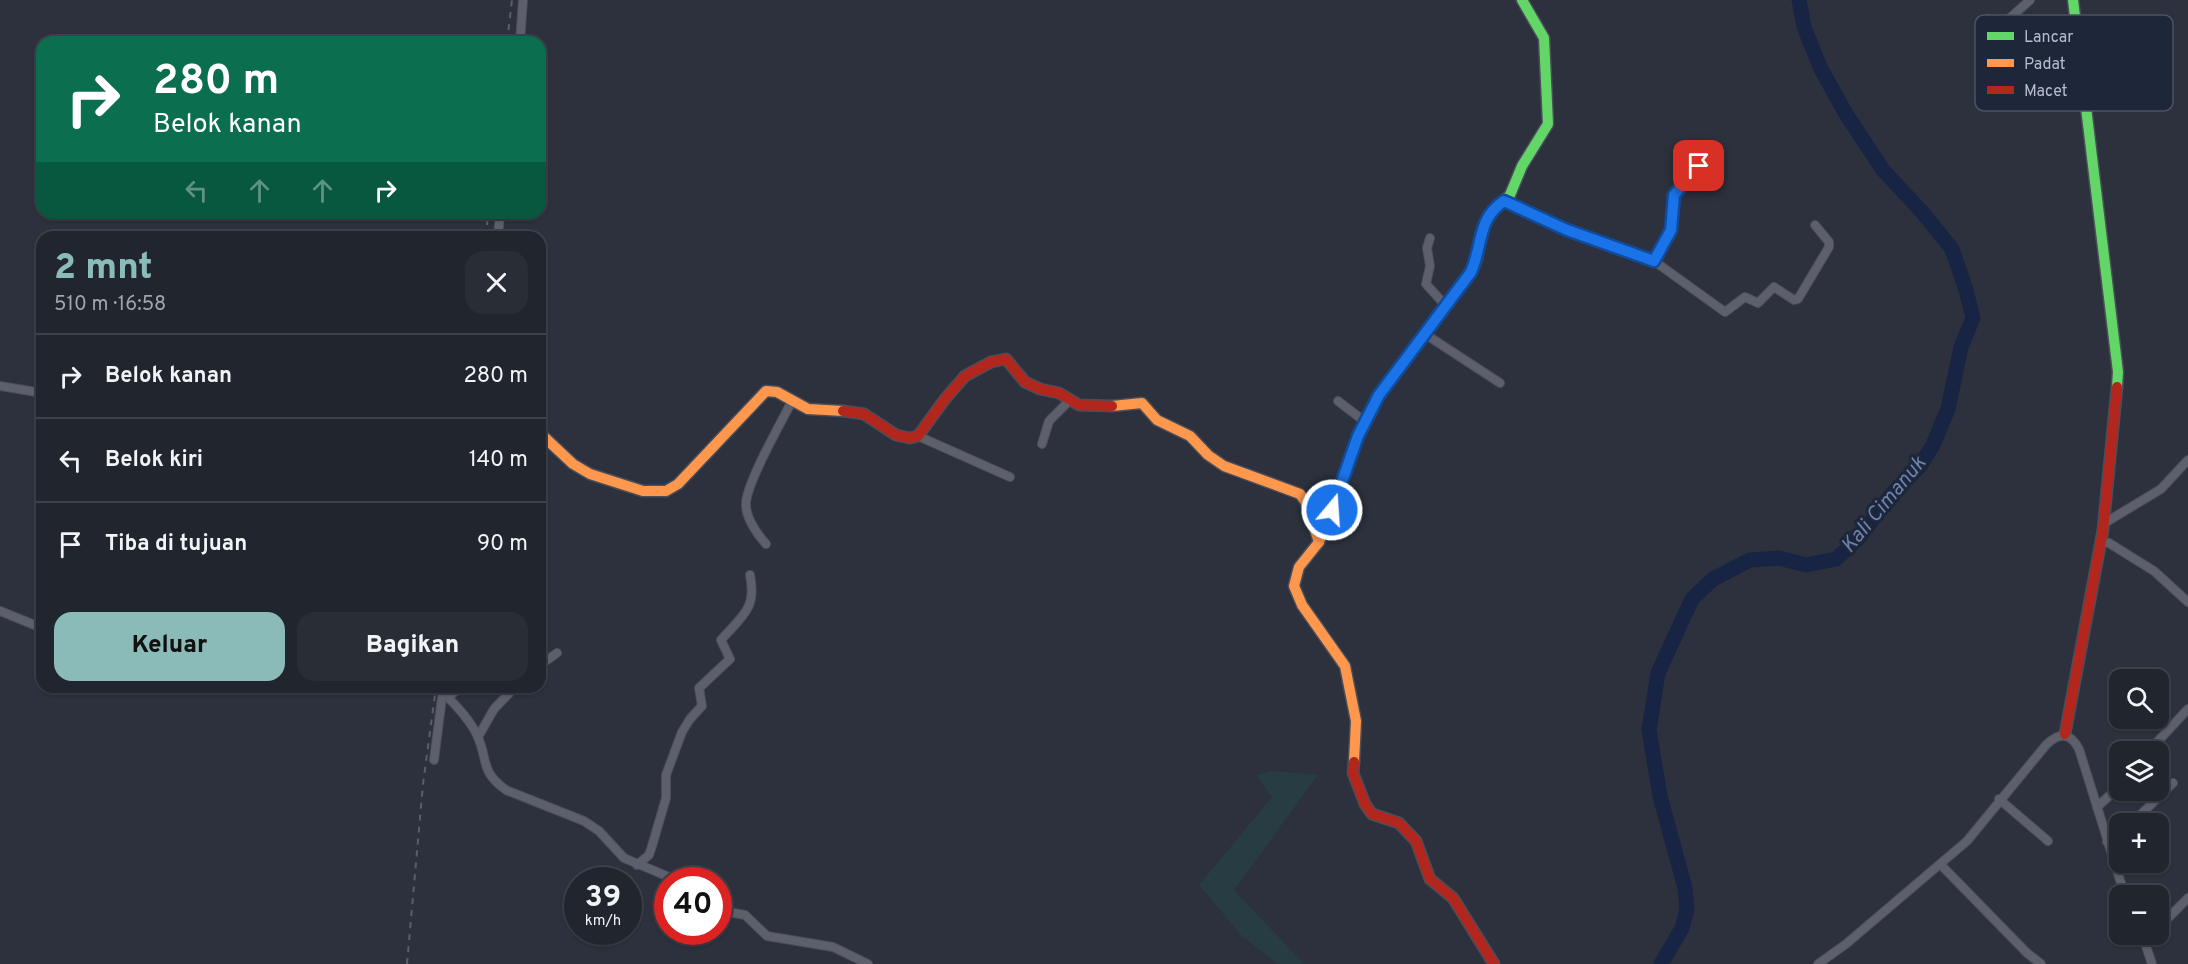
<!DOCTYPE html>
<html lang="id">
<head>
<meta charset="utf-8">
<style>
  :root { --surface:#21252e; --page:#292d36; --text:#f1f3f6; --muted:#a2a5aa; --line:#3e424a; --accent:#8bbbb9 }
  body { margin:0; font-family:Overpass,sans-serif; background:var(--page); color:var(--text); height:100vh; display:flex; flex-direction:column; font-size:22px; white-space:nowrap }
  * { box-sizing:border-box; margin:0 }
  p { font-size:20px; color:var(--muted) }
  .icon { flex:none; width:33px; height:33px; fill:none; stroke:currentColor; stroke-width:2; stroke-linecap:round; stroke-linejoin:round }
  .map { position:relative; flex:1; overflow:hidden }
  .panel { position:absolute; left:36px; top:231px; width:510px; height:462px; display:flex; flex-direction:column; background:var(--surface); border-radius:18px; box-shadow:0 2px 4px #0004,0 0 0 2px var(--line) }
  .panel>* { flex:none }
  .guide { position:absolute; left:36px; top:36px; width:510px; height:183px; border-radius:18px; box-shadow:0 2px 4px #0004,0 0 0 2px var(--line); background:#0b6e4f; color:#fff; overflow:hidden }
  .controls { position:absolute; left:2109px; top:669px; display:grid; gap:12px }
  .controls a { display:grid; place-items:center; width:60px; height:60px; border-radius:12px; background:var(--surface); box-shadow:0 2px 4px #0004,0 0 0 2px var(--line); font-size:30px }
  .speed { position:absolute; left:564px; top:867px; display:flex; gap:12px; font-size:30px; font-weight:700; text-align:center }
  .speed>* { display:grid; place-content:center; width:78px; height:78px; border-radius:50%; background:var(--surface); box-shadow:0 2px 4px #0004,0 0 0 2px var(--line); line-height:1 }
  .speed small { font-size:15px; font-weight:400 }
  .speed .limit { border:9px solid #d22; background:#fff; color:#111 }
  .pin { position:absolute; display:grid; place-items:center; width:51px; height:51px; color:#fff; margin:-26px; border-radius:12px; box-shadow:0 3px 9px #0006 }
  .me { position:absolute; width:66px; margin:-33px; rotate:18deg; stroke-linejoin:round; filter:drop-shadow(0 0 4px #0008) }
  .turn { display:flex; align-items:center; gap:21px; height:126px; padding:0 18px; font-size:27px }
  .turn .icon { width:78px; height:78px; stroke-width:2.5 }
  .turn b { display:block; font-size:42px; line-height:51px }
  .lanes { display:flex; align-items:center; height:57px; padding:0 18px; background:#0003; justify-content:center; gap:30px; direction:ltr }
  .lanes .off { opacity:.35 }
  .round { display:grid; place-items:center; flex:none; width:63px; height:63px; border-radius:18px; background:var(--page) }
  .summary { display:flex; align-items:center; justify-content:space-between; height:102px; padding:0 18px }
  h1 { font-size:36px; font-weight:800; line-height:45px; color:var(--accent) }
  .cta { display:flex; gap:12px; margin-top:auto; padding:12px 18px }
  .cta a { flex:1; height:69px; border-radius:18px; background:var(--accent); color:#111; font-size:24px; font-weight:800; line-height:69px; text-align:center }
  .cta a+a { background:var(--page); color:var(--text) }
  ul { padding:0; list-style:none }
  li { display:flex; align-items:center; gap:18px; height:84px; padding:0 18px; border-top:2px solid var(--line) }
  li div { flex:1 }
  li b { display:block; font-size:22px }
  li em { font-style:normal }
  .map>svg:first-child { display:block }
  .green { fill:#283c44 }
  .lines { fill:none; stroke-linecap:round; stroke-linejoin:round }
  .river { stroke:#182443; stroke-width:15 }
  .street-casing { stroke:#4a4e59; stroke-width:10 }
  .fast-casing { stroke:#4a4e59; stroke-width:13 }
  .slow-casing { stroke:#4a4e59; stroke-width:13 }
  .jam-casing { stroke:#4a4e59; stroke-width:13 }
  .street { stroke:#5d606a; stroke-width:8 }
  .fast { stroke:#63d668; stroke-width:10 }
  .slow { stroke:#ff974d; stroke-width:10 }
  .jam { stroke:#b3261e; stroke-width:10 }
  .rail { stroke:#5b5e68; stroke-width:2; stroke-dasharray:6 6; stroke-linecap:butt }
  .route-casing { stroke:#114b97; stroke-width:15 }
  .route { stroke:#1a73e8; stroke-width:10 }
  .labels { text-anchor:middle; stroke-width:6; stroke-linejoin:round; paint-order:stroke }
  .water-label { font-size:21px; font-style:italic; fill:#6d81ae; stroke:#1e2639 }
  .key { fill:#1e2639; stroke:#4c5365; stroke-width:1.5 }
  .key-label { font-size:16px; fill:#b7bccd }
</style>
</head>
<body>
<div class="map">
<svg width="2188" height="964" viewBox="0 0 2188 964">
  <rect width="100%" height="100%" fill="#2c313d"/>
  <path class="green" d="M1273,771l45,4 -84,115 70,74h-27l-36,-29 -42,-50 73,-88 -16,-22z"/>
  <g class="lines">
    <path class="river" d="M1661,964l21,-36 5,-18 -2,-22 -25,-92 -11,-66 9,-57 34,-74 21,-20 37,-19 29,-2 27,7 30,-6 22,-20 33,-44 29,-29 13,-21 15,-36 13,-62 12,-29 -7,-28 -14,-41 -29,-36 -40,-43 -37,-56 -25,-45 -17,-42 -5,-27"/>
    <defs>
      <g id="street">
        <path d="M1988,19l11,9 31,-28"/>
        <path d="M520,42l3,-42"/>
        <path d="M1504,201l63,29 87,31 71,51 20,-15 13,6 16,-16 20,13 4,-1 31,-52v-5l-14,-17"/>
        <path d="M498,237l2,-24"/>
        <path d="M1430,238l-3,10 3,18 -4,18 20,22"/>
        <path d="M1654,261l17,-31 2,-35 8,-6 18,-23"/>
        <path d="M1425,334l75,49"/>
        <path d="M0,386l42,7"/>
        <path d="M1338,401l26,20"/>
        <path d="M918,436l92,41"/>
        <path d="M1042,444l7,-23 21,-21"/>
        <path d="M2103,524l58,-35 27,-29"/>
        <path d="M2101,542l8,1 45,28 34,31"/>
        <path d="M766,544c-9,-10 -21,-27 -20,-41 1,-21 35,-80 46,-102"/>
        <path d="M0,611l42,17"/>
        <path d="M540,665l17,-12"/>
        <path d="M433,687c15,7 37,33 44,48 12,26 2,35 29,55l78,31 15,10 25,27 52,22"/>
        <path d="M448,697l13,-10"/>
        <path d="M478,737l16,-28 21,-22"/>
        <path d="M2148,752l40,-43"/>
        <path d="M434,760l9,-70"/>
        <path d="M1999,799l49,42"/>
        <path d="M2097,807l23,-21"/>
        <path d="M2131,824l42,-41"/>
        <path d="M2107,842l13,-9"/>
        <path d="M637,865l12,-10 3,-9 14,-48v-23l16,-43 8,-13 12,-13 -3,-18 31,-29 -9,-19c21,-24 36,-31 29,-65"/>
        <path d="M1941,865l86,88 14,11"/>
        <path d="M718,910l27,5 22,21 66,11 35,17"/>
        <path d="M2158,928l30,-30"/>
        <path d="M2142,934l10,30"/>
        <path d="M1818,964l28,-20 121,-103 79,-96c13,-13 24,-13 33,4l46,147"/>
      </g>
      <g id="fast">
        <path d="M2073,0l45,372 -1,15"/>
        <path d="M1396,373l75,-101 6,-13 4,-26 8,-18 21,-20 12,-29 26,-42 -4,-86 -22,-38"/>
      </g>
      <g id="slow">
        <path d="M1112,406l30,-3 15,17 33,16 18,19 16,11 76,28 5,7 14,41"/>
        <path d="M540,433l33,31 17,10 53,17h23l12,-7 88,-93 11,1 31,17 35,2"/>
        <path d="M1354,762l2,-41 -11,-55 -43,-61 -8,-19 5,-19 20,-25 39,-106 21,-41 17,-22"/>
      </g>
      <g id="jam">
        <path d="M843,411l21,3 32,21 14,3 8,-2 27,-37 20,-23 26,-14 15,-3 19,23 15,7 19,4 20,12 33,1"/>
        <path d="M2065,734l38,-204 14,-143"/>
        <path d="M1354,762l-1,11 12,31 7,10 27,9 17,18 14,38 23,19 41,66"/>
      </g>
    </defs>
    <use href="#street" class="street-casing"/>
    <use href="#fast" class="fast-casing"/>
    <use href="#slow" class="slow-casing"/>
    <use href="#jam" class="jam-casing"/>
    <use href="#street" class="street"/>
    <use href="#fast" class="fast"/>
    <use href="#slow" class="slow"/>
    <use href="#jam" class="jam"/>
    <g class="rail">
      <path d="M507,42l5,-42"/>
      <path d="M486,237l2,-24"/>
      <path d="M407,964l16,-180 13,-97"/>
    </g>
  </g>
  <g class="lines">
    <defs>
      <path id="route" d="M1332,510l26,-74 21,-41 92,-123c12,-27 6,-53 33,-71l63,29 87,31 17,-31 3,-35 25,-29"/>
    </defs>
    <use href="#route" class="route-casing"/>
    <use href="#route" class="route"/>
  </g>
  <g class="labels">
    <g class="water-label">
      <text transform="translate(1883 504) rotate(-50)" y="7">Kali Cimanuk</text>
    </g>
  </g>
  <rect x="1975" y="15" width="198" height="96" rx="9" class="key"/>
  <rect x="1987" y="32" width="27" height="8" fill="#63d668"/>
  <rect x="1987" y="59" width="27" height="8" fill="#ff974d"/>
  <rect x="1987" y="86" width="27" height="8" fill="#b3261e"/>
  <g class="key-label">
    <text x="2024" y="42">Lancar</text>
    <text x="2024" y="69">Padat</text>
    <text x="2024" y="96">Macet</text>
  </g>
</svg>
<div class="controls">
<a><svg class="icon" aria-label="search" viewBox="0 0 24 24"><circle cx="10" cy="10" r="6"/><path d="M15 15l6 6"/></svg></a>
<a><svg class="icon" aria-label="layers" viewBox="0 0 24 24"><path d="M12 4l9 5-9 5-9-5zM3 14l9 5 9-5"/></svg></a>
<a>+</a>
<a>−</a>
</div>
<div class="speed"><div>39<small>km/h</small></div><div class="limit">40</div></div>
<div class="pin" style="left:1699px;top:166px;background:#d93025"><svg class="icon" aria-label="arrive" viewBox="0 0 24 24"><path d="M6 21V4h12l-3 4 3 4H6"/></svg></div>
<svg class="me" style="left:1332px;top:510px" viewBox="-20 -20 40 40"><circle r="17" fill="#1a73e8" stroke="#fff" stroke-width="3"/><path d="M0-11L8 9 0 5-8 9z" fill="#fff"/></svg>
<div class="guide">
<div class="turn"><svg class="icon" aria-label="right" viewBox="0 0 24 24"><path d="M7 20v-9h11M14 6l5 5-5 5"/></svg><div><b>280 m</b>Belok kanan</div></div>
<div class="lanes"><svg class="icon off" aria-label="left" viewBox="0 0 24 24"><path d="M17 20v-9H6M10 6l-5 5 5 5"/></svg><svg class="icon off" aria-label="ahead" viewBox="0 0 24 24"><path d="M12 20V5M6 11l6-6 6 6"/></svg><svg class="icon off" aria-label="ahead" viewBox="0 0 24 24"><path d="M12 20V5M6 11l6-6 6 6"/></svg><svg class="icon" aria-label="right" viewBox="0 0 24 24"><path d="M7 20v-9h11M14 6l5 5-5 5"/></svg></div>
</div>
<section class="panel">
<div class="summary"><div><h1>2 mnt</h1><p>510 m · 16:58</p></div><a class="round"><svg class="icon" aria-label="close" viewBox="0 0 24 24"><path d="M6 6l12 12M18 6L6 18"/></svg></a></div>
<ul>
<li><svg class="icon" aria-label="right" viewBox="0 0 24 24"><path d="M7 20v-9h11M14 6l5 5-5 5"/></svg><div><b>Belok kanan</b></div><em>280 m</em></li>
<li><svg class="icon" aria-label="left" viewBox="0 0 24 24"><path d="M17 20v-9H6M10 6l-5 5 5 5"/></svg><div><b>Belok kiri</b></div><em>140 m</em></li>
<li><svg class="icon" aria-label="arrive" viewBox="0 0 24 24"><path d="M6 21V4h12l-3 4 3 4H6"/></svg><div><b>Tiba di tujuan</b></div><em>90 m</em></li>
</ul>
<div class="cta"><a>Keluar</a><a>Bagikan</a></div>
</section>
</div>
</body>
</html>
